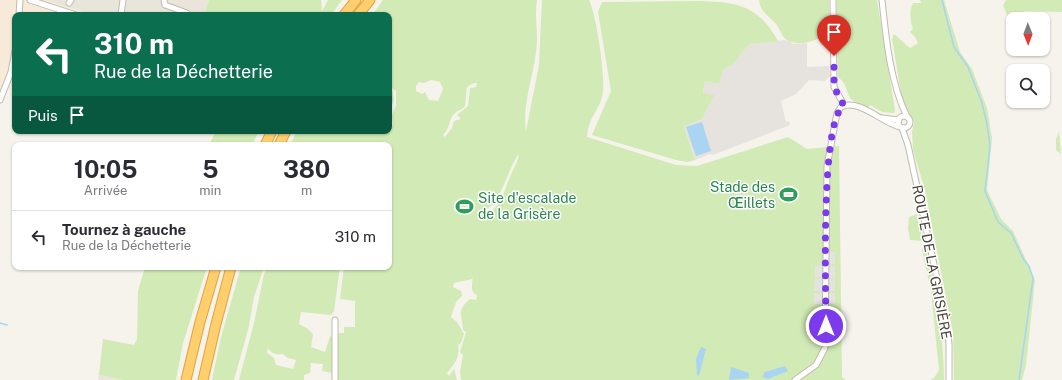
<!DOCTYPE html>
<html lang="fr">
<head>
<meta charset="utf-8">
<style>
  :root { --surface:#fff; --page:#f7f7f7; --text:#2b2b33; --muted:#7c7c81; --line:#e1e1e2 }
  body { margin:0; font-family:"Public Sans",sans-serif; background:var(--page); color:var(--text); height:100vh; display:flex; flex-direction:column; font-size:15px; white-space:nowrap }
  * { box-sizing:border-box; margin:0 }
  p { font-size:13px; color:var(--muted) }
  .icon { flex:none; width:22px; height:22px; fill:none; stroke:currentColor; stroke-width:2; stroke-linecap:round; stroke-linejoin:round }
  .map { position:relative; flex:1; overflow:hidden }
  .details { position:absolute; left:12px; top:142px; width:380px; height:128px; display:flex; flex-direction:column; background:var(--surface); border-radius:8px; box-shadow:0 1px 3px #0004 }
  .details>* { flex:none }
  .top-card { position:absolute; left:12px; top:12px; width:380px; height:122px; border-radius:8px; box-shadow:0 1px 3px #0004; background:#0b6e4f; color:#fff; overflow:hidden }
  .needle { width:26px; rotate:179deg }
  .fabs { position:absolute; left:1006px; top:12px; display:grid; gap:8px }
  .fabs a { display:grid; place-items:center; width:44px; height:44px; border-radius:8px; background:var(--surface); box-shadow:0 1px 3px #0004; font-size:20px }
  .pin { position:absolute; display:grid; place-items:center; width:34px; height:34px; color:#fff; margin:-41px -17px; border-radius:50% 50% 50% 0; rotate:-45deg; box-shadow:0 0 4px #0007 }
  .pin .icon { rotate:45deg }
  .me { position:absolute; width:44px; margin:-22px; rotate:0deg; stroke-linejoin:round; filter:drop-shadow(0 0 3px #0008) }
  .turn { display:flex; align-items:center; gap:14px; height:84px; padding:0 16px; font-size:18px }
  .turn .icon { width:52px; height:52px; stroke-width:2.5 }
  .turn b { display:block; font-size:28px; line-height:34px }
  .then { display:flex; align-items:center; height:38px; padding:0 16px; background:#0003; gap:8px; font-size:15px }
  .eta { display:flex; justify-content:space-evenly; align-items:center; height:68px; text-align:center }
  .eta b { font-size:24px; font-weight:700; line-height:28px }
  ul { padding:0; list-style:none }
  li { display:flex; align-items:center; gap:12px; height:52px; padding:0 16px; border-top:1px solid var(--line) }
  li div { flex:1 }
  li b { display:block; font-size:15px }
  li em { font-style:normal }
  .map>svg:first-child { display:block }
  .residential { fill:#eae5da }
  .commercial { fill:#f7ead8 }
  .industrial { fill:#e6e2dd }
  .green { fill:#d2eab5; fill-rule:evenodd }
  .parking { fill:#e5e3e0 }
  .water { fill:#a9d4f2 }
  .lines { fill:none; stroke-linecap:round; stroke-linejoin:round }
  .stream { stroke:#a9d4f2; stroke-width:1.5 }
  .minor-casing { stroke:#c2bbae; stroke-width:7 }
  .motorway-casing { stroke:#e0a43c; stroke-width:11 }
  .minor { stroke:#fff; stroke-width:5 }
  .motorway { stroke:#ffcf6e; stroke-width:9 }
  .route { stroke:#7c3aed; stroke-width:7; stroke-dasharray:0 12.6 }
  .labels { text-anchor:middle; stroke-width:3; stroke-linejoin:round; paint-order:stroke }
  .leisure-label { font-size:14px; fill:#27864d; stroke:#fff; text-anchor:end }
  .street-label { font-size:14px; fill:#4b4439; stroke:#fff }
</style>
</head>
<body>
<div class="map">
<svg width="1062" height="380" viewBox="0 0 1062 380">
  <rect width="100%" height="100%" fill="#f6f3ec"/>
  <g class="residential">
    <path d="M46,0h163l-5,15h-112z"/>
    <path d="M99,375l24,5h-25z"/>
  </g>
  <path class="commercial" d="M0,0h46l46,15h-77v59l-15,32z"/>
  <path class="industrial" d="M784,40l6,1 3,3 14,-1v24l22,-1 1,10 -5,5 -16,-1 -13,14 -15,7 5,21 3,-1 1,4 -77,30 -3,-1 -15,6 -11,-35 18,-6 11,-24 -10,-2 2,-12 14,3 4,-14 8,-5 18,-21z"/>
  <g class="green">
    <path d="M209,0h112l1,11 6,-11h14l-11,15h-127z"/>
    <path d="M383,0h154c-3,17 2,35 -1,52 -3,26 -14,53 -10,79l13,-66 3,-65h47c7,13 18,83 13,97 -5,17 -13,19 -15,40l89,28 21,1 91,-29 19,12 32,-3 3,231 4,3h-385l-1,-8 3,-17 -3,-3 6,-20 -3,-2c-1,-16 -7,-19 7,-31l6,1 1,-5c-9,-4 -3,-12 -5,-19v3l-18,4 -1,4 8,4 1,5 -6,6 -5,15 6,5 7,12 -3,9 -3,2c2,13 -3,18 -11,28l2,3 5,-7 3,11h-119l-1,-47h7v-6h11v-26l-15,-2 4,-32h45v-122h-99l7,-14h92v-8l4,3 -1,-10 4,-11v-14l-4,-3 2,12 -5,10v-95h-17zM431,80l9,2 3,7 -5,12 -9,-1 -4,-8 -3,2 -6,-3v-5l3,-4 5,1zM474,83h3l-1,4 -6,1 -2,18 -11,9 4,4 -7,2 -2,7 -7,9 -2,-2c7,-6 5,-15 12,-22 2,-3 8,-3 10,-7 1,-4 1,-14 2,-19zM519,154c-1,8 -6,15 -9,23 -6,12 -10,39 -30,36l1,-3c19,1 27,-44 38,-56z"/>
    <path d="M759,0h70v33c-11,8 -31,14 -42,7 -5,-3 -7,-11 -11,-16 -7,-8 -16,-12 -17,-24z"/>
    <path d="M837,0h40l18,110 -1,3 -12,-1 -12,-7 -2,3c-5,-3 -13,-5 -17,-9 -6,-8 -2,-13 -13,-22z"/>
    <path d="M920,0h24l16,52 12,17 15,39 5,30 -5,52 14,29 12,12 22,49 -9,85 -4,15h-68l-1,-47 -28,-143 -12,-40 -1,-19 2,-8 -12,-24 -10,-60 2,-5 16,14 8,-5 -3,-6 -5,-5 3,-3c-3,-9 -4,-18 0,-26h8z"/>
    <path d="M1006,0h56v12l-37,-1 -8,8h-4v11l-10,-25z"/>
    <path d="M700,1c38,1 59,5 78,40l-29,3 -15,19 -11,7 -4,14 -14,-3 -2,12 11,2 -12,24 -18,7 11,34 -8,2 -11,-2 -84,-25 19,-44 -13,-79 4,-10z"/>
    <path d="M216,131h43l-7,14h-43z"/>
    <path d="M1059,132l2,22 -5,-4v-11z"/>
    <path d="M917,214l6,27 -13,-1 -2,-11 1,-12z"/>
    <path d="M926,248c9,44 18,87 18,132h-14l4,-2 5,-8 -8,-79 -9,-42z"/>
    <path d="M145,267h62l-24,76 -7,37h-53l-24,-5 4,-36 31,6 3,-6 1,-48z"/>
    <path d="M241,267h23l-10,30 -5,29 -15,54h-22l9,-43z"/>
    <path d="M268,267h72l-6,44 -3,4 -30,-3 -2,12 9,5 5,5 -2,13 14,5 5,-16 2,1 1,36 -11,-2 1,-7 -12,-1 -1,10 -6,2v5h-65l15,-57 10,-49zM268,348c4,6 8,7 15,6l5,4 8,2 -3,9 -17,-4 -2,-7 -7,-5z"/>
  </g>
  <g class="parking">
    <rect x="828" y="252" width="7" height="12"/>
    <rect x="815" y="266" width="9" height="11"/>
    <rect x="828" y="266" width="7" height="12"/>
    <path d="M815,279h9v12h-10z"/>
    <rect x="828" y="279" width="7" height="12"/>
    <rect x="814" y="293" width="10" height="11"/>
    <rect x="828" y="293" width="7" height="11"/>
    <path d="M814,310h9v12h-8z"/>
    <path d="M828,310l7,1v11h-7z"/>
    <rect x="814" y="324" width="10" height="11"/>
    <rect x="828" y="324" width="7" height="11"/>
    <path d="M814,337h9l-2,8h-7z"/>
  </g>
  <g class="water">
    <path d="M702,122l9,29 -15,5 -10,-29z"/>
    <path d="M701,347l5,2 -7,27 -2,-1 -1,-16z"/>
    <path d="M785,366l3,5 -20,8 -6,-2 3,-5z"/>
    <path d="M731,367l18,6v5l-20,2z"/>
  </g>
  <g class="lines">
    <g class="stream">
      <path d="M942,0l12,47 14,20 14,36 5,21 3,22 -5,45 13,31 13,11 13,27 5,6 4,12 -14,102"/>
      <path d="M0,323l7,2"/>
    </g>
    <defs>
      <g id="minor">
        <path d="M30,0l46,15"/>
        <path d="M164,0l1,5 22,8"/>
        <path d="M833,0l1,87 10,18"/>
        <path d="M882,0c4,39 8,81 25,117"/>
        <path d="M69,3l2,-3"/>
        <path d="M19,15l1,-15"/>
        <path d="M121,15l2,-15"/>
        <path d="M0,100l11,-28 4,-21"/>
        <circle cx="904" cy="122" r="6"/>
        <path d="M882,118l17,2"/>
        <path d="M902,128l6,17 38,175 3,24v36"/>
        <path d="M335,320v60"/>
        <path d="M795,380l21,-15 9,-17 2,-182 10,-53 4,-6c18,-9 41,16 59,20"/>
      </g>
      <g id="motorway">
        <path d="M344,15l12,-15"/>
        <path d="M358,15l12,-15"/>
        <path d="M265,145l7,-14"/>
        <path d="M279,145l7,-14"/>
        <path d="M186,380l14,-58 16,-55"/>
        <path d="M203,380l13,-56 15,-57"/>
      </g>
    </defs>
    <use href="#minor" class="minor-casing"/>
    <use href="#motorway" class="motorway-casing"/>
    <use href="#minor" class="minor"/>
    <use href="#motorway" class="motorway"/>
  </g>
  <g class="lines">
    <path class="route" d="M826,326c0,-32 -6,-209 18,-220l-10,-19v-31"/>
  </g>
  <defs>
    <symbol id="stadium-bare" viewBox="-9 -9 18 18"><path d="M0-5a6.5 5 0 1 0 0 10a6.5 5 0 1 0 0-10ZM-3.5-1.8h7v3.6h-7Z" fill="#2e9e5b" stroke="#fff" stroke-width="2.5" paint-order="stroke"/></symbol>
  </defs>
  <g fill-rule="evenodd">
    <use href="#stadium-bare" x="776" y="182" width="25" height="25"/>
    <use href="#stadium-bare" x="452" y="194" width="25" height="25"/>
  </g>
  <g class="labels">
    <g class="leisure-label">
      <text x="775" y="192">Stade des<tspan x="775" dy="16">Œillets</tspan></text>
      <text x="478" y="203" text-anchor="start">Site d'escalade<tspan x="478" dy="16">de la Grisère</tspan></text>
    </g>
    <g class="street-label">
      <text transform="translate(932 262) rotate(79)" y="5">ROUTE DE LA GRISIÈRE</text>
    </g>
  </g>
</svg>
<div class="fabs">
<a><svg class="needle" viewBox="-14 -14 28 28"><path d="M0-13l5 13h-10z" fill="#e53935"/><path d="M0 13l5-13h-10z" fill="#7c7c81"/></svg></a>
<a><svg class="icon" aria-label="search" viewBox="0 0 24 24"><circle cx="10" cy="10" r="6"/><path d="M15 15l6 6"/></svg></a>
</div>
<div class="pin" style="left:834px;top:56px;background:#d93025"><svg class="icon" aria-label="arrive" viewBox="0 0 24 24"><path d="M6 21V4h12l-3 4 3 4H6"/></svg></div>
<svg class="me" style="left:826px;top:326px" viewBox="-20 -20 40 40"><circle r="17" fill="#7c3aed" stroke="#fff" stroke-width="3"/><path d="M0-11L8 9 0 5-8 9z" fill="#fff"/></svg>
<div class="top-card">
<div class="turn"><svg class="icon" aria-label="left" viewBox="0 0 24 24"><path d="M17 20v-9H6M10 6l-5 5 5 5"/></svg><div><b>310 m</b>Rue de la Déchetterie</div></div>
<div class="then">Puis<svg class="icon" aria-label="arrive" viewBox="0 0 24 24"><path d="M6 21V4h12l-3 4 3 4H6"/></svg></div>
</div>
<section class="details">
<div class="eta">
<div><b>10:05</b><p>Arrivée</p></div>
<div><b>5</b><p>min</p></div>
<div><b>380</b><p>m</p></div>
</div>
<ul>
<li><svg class="icon" aria-label="left" viewBox="0 0 24 24"><path d="M17 20v-9H6M10 6l-5 5 5 5"/></svg><div><b>Tournez à gauche</b><p>Rue de la Déchetterie</p></div><em>310 m</em></li>
</ul>
</section>
</div>
</body>
</html>
